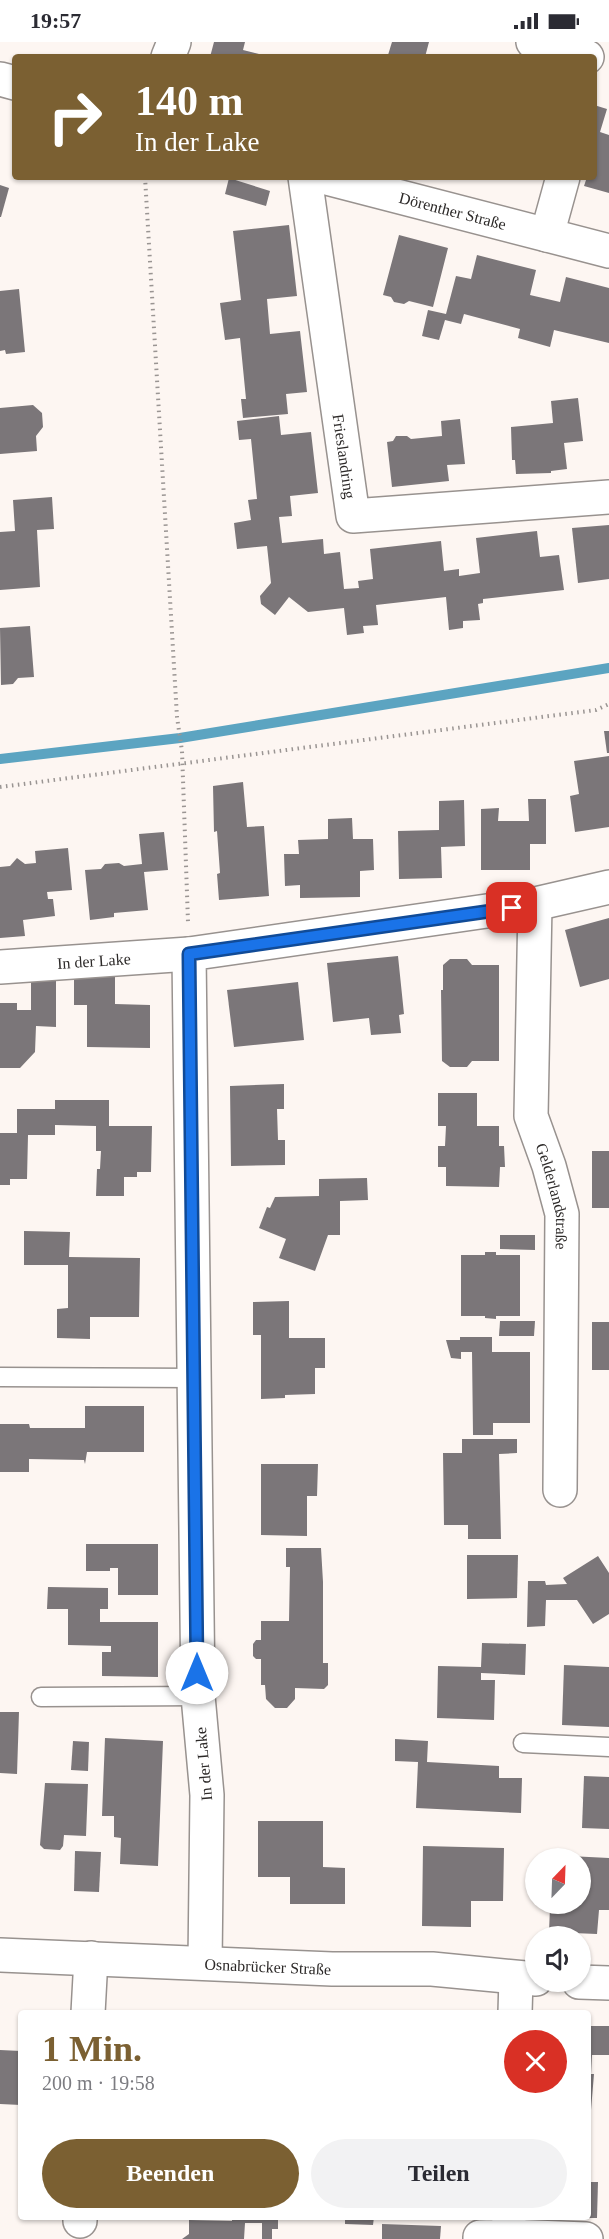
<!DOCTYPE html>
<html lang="de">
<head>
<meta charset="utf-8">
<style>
  :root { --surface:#fff; --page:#f2f2f3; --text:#2b2b33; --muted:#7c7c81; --accent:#7b6032 }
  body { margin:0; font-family:Georgia,serif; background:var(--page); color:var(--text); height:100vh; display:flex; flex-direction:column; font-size:22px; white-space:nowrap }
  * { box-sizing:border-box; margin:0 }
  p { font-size:20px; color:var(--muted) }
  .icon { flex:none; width:33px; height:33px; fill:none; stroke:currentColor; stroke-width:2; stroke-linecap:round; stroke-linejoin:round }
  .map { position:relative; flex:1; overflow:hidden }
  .sheet { position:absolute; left:18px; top:1968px; width:573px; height:210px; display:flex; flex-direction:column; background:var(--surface); border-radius:6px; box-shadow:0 2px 4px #0004 }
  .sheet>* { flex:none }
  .top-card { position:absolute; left:12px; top:12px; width:585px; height:126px; border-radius:6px; box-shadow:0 2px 4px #0004; background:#7b6032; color:#fff; overflow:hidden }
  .needle { width:39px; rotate:23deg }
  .fabs { position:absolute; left:525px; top:1806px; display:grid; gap:12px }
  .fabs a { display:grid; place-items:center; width:66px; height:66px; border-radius:50%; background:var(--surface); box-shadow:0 2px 4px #0004; font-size:30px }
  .pin { position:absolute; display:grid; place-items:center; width:51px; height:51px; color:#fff; margin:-26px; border-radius:12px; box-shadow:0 3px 9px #0006 }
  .me { position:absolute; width:66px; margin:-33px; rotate:0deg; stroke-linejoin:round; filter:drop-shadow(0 0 4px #0008) }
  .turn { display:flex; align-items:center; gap:21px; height:126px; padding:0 24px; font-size:27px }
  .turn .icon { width:78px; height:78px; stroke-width:2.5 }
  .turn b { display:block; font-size:42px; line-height:51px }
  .round { display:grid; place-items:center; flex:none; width:63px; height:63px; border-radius:32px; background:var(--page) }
  .overview { display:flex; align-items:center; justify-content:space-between; height:102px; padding:0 24px }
  h1 { font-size:36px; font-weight:600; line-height:45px; color:var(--accent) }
  .primary-button { display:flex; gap:12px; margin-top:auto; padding:12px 24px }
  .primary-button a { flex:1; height:69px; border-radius:36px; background:var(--accent); color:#fff; font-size:24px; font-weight:600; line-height:69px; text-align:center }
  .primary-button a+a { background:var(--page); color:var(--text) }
  .status { display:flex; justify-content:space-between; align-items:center; height:42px; padding:0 30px; background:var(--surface); direction:ltr }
  .status svg { height:16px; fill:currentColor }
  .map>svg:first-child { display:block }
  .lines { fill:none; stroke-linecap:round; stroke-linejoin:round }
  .stream { stroke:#5ca4c1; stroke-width:10 }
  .building { fill:#7b7679 }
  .service-casing { stroke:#98928f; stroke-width:21 }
  .minor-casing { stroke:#98928f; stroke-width:36 }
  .secondary-casing { stroke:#98928f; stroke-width:36 }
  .path { stroke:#9a9593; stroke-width:4; stroke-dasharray:1.5 4.5; stroke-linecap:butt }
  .service { stroke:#fff; stroke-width:18 }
  .minor { stroke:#fff; stroke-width:33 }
  .secondary { stroke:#fff; stroke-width:33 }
  .route-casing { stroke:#114b97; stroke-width:15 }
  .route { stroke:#1a73e8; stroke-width:10 }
  .labels { text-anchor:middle; stroke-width:5; stroke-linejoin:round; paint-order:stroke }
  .street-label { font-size:16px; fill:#2d2a29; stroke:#fff }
</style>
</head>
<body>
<div class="status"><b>19:57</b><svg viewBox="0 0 49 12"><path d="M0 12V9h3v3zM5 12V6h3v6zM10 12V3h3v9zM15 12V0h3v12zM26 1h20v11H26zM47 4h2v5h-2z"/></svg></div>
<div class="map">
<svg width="609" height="2197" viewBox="0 0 609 2197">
  <rect width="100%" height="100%" fill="#fdf6f2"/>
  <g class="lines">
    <path class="stream" d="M0,717l180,-21 429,-70"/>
  </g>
  <g class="building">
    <path d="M214,0h31l-2,8 20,5v2h-53z"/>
    <path d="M392,0h37l-4,15 -37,-2z"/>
    <path d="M594,63l13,4 -7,23 9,3v58l-25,-7 3,-9h7z"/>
    <path d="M229,136l41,13 -4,15 -41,-12z"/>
    <path d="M0,143l9,3 -8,29h-1z"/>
    <path d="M289,183l8,71 -30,3 3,35 30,-3 7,61 -21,2 2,20 -45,4 -2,-19h5l-6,-61 -15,2 -5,-37 21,-3 -8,-69z"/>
    <path d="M399,193l49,13 -15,59 -24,-6 -5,3 -10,-2 -3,-5 -8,-2z"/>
    <path d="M477,213l59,15 -6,25 30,7 6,-25 43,11v55l-55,-13 -4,17 -32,-9 2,-9 -56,-15 -3,10 -16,-4 -6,20 -17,-4 6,-26 18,4 10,-38 15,3z"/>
    <path d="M19,247l6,63 -19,2 -1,-4 -5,1v-60z"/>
    <path d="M578,356l5,43 -19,2 3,26 -16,2v2l-35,1 -1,-14h-3l-1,-33 42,-4 -2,-22z"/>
    <path d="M33,363l9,8 1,14 -7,9 1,15 -37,3v-46z"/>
    <path d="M279,374l2,19 30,-3 7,61 -28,3 2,20 -13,1 3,26 41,-4 1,15 16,-2 4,37 15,-1 -1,-7 15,-2 -3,-30 71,-8 3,30 15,-2v7l21,-3 -4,-35 61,-7 3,26 19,-2 5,35 -81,9v4l-5,1 2,16 -17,1v7l-14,2 -3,-33 -70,8 2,20 -15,1 1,7 -17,2 -3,-27 -36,4 -19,-15 -14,18 -14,-11 -1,-8 11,-13 -4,-37 -30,3 -3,-26 17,-3 -3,-20 9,-1 -6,-60 -12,1 -2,-19z"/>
    <path d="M460,377l5,45 -18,1 2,16 -57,6 -5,-45 6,-1 3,-5h11l4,3 31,-3 -1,-15z"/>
    <path d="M52,455l2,32 -17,1 3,57 -40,3v-58l15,-1 -2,-31z"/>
    <path d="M609,483v54l-31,4 -6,-55z"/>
    <path d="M30,584l4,51 -16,1 -5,6 -12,1 -1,-57z"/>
    <path d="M604,689h5v22h-2z"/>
    <path d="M609,714v71l-34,5 -5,-36 9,-2 -5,-33z"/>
    <path d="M243,740l4,45 17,-1 5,70 -50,4 -2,-26 3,-1 -3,-42 -3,1 -1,-46z"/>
    <path d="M528,757h18v45h-16v26h-49v-61l18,-1 -1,13h31z"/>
    <path d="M464,758l1,46 -24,1 1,31 -43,1 -1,-48 41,-1v-29z"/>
    <path d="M352,776l1,21h20l1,31 -14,1v26l-60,1v-13l-15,1 -1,-32h15l-1,-14 30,-1v-20z"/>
    <path d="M164,790l4,38 -24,2 4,38 -34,3v4l-24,3 -5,-50 16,-1 4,-5 14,-1 5,3 18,-2 -3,-30z"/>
    <path d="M68,806l4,42 -25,2 1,7h5l2,17 -32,4 2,16 -25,2v-71l10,-1 7,-8 8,6 11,-1 -1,-12z"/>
    <path d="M609,876v61l-29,8 -15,-57z"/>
    <path d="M398,914l6,58 -5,1 2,18 -30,2 -2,-17 -36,4 -6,-59z"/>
    <path d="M450,917h17l5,6h27v96h-27l-5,6h-17l-8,-6 -1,-71h2v-25z"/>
    <path d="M115,931v31l35,1v43l-63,-1v-42h-13v-27z"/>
    <path d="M56,937v48l-20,-1 -1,26 -15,16h-20v-65h17v7h14v-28z"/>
    <path d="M298,940l6,58 -70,7 -7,-57z"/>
    <path d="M284,1042v25h-7l1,31h7v25l-54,1 -1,-80z"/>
    <path d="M438,1051h39v33h22v20h5l1,21h-5l-1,20 -53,-1v-19h-8v-21h7l1,-20h-8z"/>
    <path d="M55,1058h54v26h43l-1,46h-14v5h-13v19h-28l1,-27h3l1,-18h-5v-25l-41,-1v10h-27l-1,44h-17v6h-10v-52h17v-24h38z"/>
    <rect x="592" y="1109" width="17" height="57"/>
    <path d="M367,1136l1,22 -28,1v34h-12l-13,36 -36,-13 7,-19 -27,-11 8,-21 3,1 5,-11 44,-1v-17z"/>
    <path d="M24,1189l46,1 -1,25 71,1 -1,59h-49v22l-33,-1v-29l11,-1v-43h-44z"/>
    <path d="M500,1193h35v15l-35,-1z"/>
    <path d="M485,1210h11v3h24v61h-24v3l-11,-1v-2h-24v-61h24z"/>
    <path d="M289,1259v37h36v30h-10v26l-30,1v3l-24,1v-64h-8v-33z"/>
    <path d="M500,1279h35l-1,15h-35z"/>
    <rect x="592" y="1280" width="17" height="48"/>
    <path d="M460,1295h32v15h38v71h-37v12h-20l-1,-83h-11v7l-10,-1 -5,-18h14z"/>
    <path d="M85,1364h59v46h-57l-2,12 -1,-4 -55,-1v13h-29v-48h29l1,4h55z"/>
    <path d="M462,1397h55v14l-18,1 2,85h-33v-14h-24l-1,-72h19z"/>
    <path d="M261,1422h57l-1,32h-10v40l-46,-1z"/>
    <path d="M86,1502h72v51h-40v-27h-8v3h-24z"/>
    <path d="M286,1506h35l2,34v81h5v22l-4,4 -29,-1v11l-8,9h-12l-9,-9 -1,-14h-4v-26h-5l-3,-3v-12l3,-4h5v-19h28l1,-54h-4z"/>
    <path d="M467,1513h51l-1,43 -50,1z"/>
    <path d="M598,1514l11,17v41l-16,10 -16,-24h-31l-1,26 -18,1 1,-46h17l1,4 21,-1 -4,-6z"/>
    <path d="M48,1545l60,1v21h-8v13h58v55l-56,-1v-24h9v-6l-43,-1v-36h-21z"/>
    <path d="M482,1601l44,1 -1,31 -44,-2v7h14l-1,40 -57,-2 1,-52 43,1z"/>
    <path d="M564,1623l45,2v60l-47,-2z"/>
    <path d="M0,1670h19l-2,62 -17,-1z"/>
    <path d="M105,1696l58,3 -5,125 -38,-2 1,-26 -7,-1v-21h-12z"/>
    <path d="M395,1697l33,2 -1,21 72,4v12h23l-1,35 -105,-5 2,-46 -23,-1z"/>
    <path d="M73,1699l16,1 -1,29 -17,-1z"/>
    <path d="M584,1734l25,1v52l-27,-1z"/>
    <path d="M45,1741l43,1 -2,52 -22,-1 -1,11 -3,4 -16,-1 -4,-4z"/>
    <path d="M258,1779h65v46l22,1v36h-55v-27h-32z"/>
    <path d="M423,1804l81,2 -1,53h-32v26l-49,-1z"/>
    <path d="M75,1809l26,1 -2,40 -25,-1z"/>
    <path d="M569,1814l40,2v52h-10l-2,24 -48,-2 1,-25 16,1 1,-4h13v-46h-11z"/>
    <path d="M588,1984h21v29h-17l-1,19h3l-4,48h-2z"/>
    <path d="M0,2008l21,1v54l-21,-1z"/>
    <path d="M588,2140h10l-1,36h-9z"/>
    <path d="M232,2175h46v12h-6v10h-10v-16h-17l-1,16h-62l7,-5v-14l43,1z"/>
    <path d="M345,2175h29l-1,8 -28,-1z"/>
    <path d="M382,2182l59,2 -1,13h-58z"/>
  </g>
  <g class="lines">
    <defs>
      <g id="service">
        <path d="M0,1335l195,1"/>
        <path d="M41,1655l157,-1"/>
        <path d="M523,1701l86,4"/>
      </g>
      <g id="minor">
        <path d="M533,0l54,15"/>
        <path d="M168,15l6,-15"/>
        <path d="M0,37l15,4"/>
        <path id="s1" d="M305,135l48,339 256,-19"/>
        <path id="s2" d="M323,135l286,74"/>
        <path d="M547,193l16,-58"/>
        <path id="s3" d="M535,862l-4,212 18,50 13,48 -2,276"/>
        <path id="s4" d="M0,925l189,-13"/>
        <path d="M205,1921l2,-168 -9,-99 -9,-742 346,-50 74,-17"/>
        <path d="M88,1971l3,-55"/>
        <path d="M515,1971l1,-35"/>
        <path d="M80,2179v-4"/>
        <path d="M508,2194l78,3"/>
        <path d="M480,2197v-2l28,-1 1,-19"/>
      </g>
      <g id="secondary">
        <path id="s5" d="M0,1913l332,14h100l104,10"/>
        <path d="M579,1940l30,1"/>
      </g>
    </defs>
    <use href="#service" class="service-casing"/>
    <use href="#minor" class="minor-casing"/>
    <use href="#secondary" class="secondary-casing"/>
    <g class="path">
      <path d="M145,135l32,540 5,34 6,171"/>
      <path d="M0,745l596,-77 13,-6"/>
    </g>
    <use href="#service" class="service"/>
    <use href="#minor" class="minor"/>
    <use href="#secondary" class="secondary"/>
  </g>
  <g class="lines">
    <defs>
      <path id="route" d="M197,1631l-8,-719 323,-46"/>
    </defs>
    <use href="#route" class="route-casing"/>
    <use href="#route" class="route"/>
  </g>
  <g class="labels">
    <g class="street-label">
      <text dy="6" stroke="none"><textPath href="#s2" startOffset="134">Dörenther Straße</textPath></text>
      <text dy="6" stroke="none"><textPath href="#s1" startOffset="282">Frieslandring</textPath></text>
      <text dy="6" stroke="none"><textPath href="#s4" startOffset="94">In der Lake</textPath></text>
      <text dy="6" stroke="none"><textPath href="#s3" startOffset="296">Gelderlandstraße</textPath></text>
      <text transform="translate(203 1722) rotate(-95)" y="6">In der Lake</text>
      <text dy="6" stroke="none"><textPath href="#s5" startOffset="268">Osnabrücker Straße</textPath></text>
    </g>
  </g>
</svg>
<div class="fabs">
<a><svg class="needle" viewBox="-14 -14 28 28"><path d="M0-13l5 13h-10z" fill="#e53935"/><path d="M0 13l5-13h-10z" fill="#7c7c81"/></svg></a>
<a><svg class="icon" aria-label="sound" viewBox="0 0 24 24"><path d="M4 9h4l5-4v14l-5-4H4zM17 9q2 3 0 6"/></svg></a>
</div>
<div class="pin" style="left:512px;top:866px;background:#d93025"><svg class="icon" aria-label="arrive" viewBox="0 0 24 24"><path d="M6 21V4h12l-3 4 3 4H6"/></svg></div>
<svg class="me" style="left:197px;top:1631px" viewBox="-20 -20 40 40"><circle r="19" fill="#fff"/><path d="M0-13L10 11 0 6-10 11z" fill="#1a73e8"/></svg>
<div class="top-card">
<div class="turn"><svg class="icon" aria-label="right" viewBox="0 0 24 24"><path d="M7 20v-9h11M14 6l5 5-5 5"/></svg><div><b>140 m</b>In der Lake</div></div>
</div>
<section class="sheet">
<div class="overview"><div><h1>1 Min.</h1><p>200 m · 19:58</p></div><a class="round" style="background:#d93025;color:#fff"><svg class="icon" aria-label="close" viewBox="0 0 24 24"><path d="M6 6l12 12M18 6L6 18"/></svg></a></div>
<div class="primary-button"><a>Beenden</a><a>Teilen</a></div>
</section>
</div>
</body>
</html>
